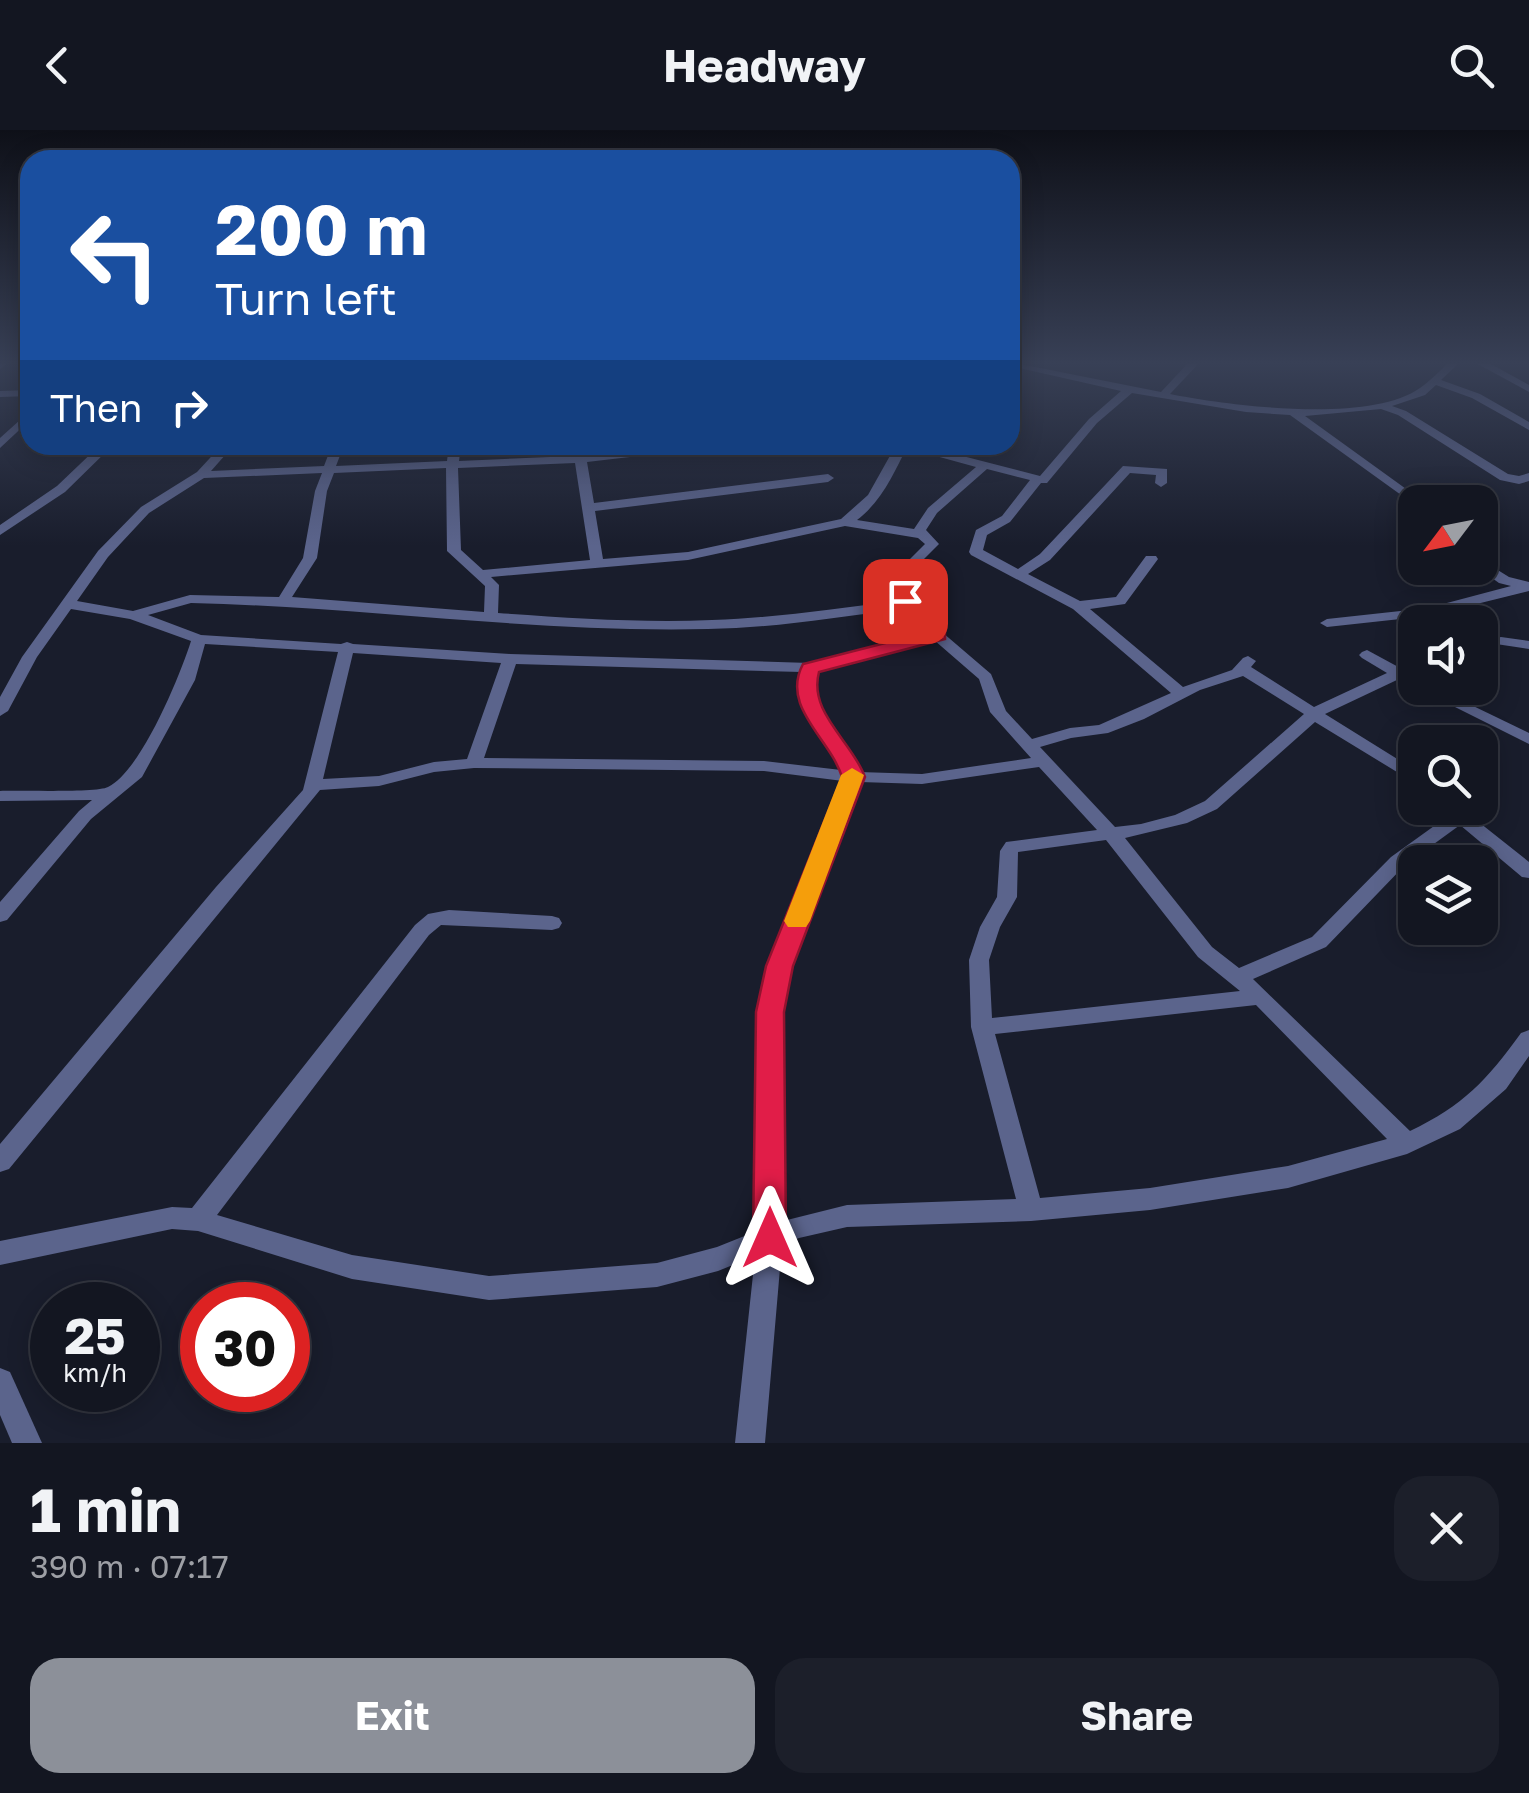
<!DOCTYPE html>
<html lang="en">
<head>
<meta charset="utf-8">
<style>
  :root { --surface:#131621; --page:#1c1f2a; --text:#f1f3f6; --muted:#9d9fa5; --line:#32353f; --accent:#8c9099 }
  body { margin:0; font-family:"Golos Text",sans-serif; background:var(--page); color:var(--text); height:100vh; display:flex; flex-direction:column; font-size:38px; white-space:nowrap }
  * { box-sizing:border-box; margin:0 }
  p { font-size:32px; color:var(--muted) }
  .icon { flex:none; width:55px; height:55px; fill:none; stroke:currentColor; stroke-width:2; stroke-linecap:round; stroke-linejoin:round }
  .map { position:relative; height:1313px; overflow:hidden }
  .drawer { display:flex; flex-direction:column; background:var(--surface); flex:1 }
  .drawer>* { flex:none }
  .hud { position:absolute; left:20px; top:20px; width:1000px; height:305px; border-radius:30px; box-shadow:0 5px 25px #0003,0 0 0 2px var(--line); background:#1a4fa0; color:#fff; overflow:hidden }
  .needle { width:65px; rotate:238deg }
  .controls { position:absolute; left:1398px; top:355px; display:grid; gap:20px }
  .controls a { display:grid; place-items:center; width:100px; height:100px; border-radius:20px; background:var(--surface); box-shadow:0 5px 25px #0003,0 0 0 2px var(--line); font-size:50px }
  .speed { position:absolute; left:30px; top:1152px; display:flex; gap:20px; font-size:50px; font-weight:700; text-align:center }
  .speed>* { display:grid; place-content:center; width:130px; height:130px; border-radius:50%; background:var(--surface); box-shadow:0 5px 25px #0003,0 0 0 2px var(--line); line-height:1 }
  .speed small { font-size:25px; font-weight:400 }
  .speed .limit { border:15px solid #d22; background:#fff; color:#111 }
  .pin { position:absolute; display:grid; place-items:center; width:85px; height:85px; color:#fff; margin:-42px; border-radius:20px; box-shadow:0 5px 15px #0006 }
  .me { position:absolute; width:110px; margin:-55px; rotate:0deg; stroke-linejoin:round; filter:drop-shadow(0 0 8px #0008) }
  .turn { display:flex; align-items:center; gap:35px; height:210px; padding:0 30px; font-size:45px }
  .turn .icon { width:130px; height:130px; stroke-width:2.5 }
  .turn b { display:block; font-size:70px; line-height:85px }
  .then { display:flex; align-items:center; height:95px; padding:0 30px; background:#0003; gap:20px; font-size:38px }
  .round { display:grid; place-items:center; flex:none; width:105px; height:105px; border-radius:30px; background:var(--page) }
  .overview { display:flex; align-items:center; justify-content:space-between; height:170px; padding:0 30px }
  h1 { font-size:60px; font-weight:700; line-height:75px }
  .cta { display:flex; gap:20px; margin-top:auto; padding:20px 30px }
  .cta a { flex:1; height:115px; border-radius:30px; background:var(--accent); color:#fff; font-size:40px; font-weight:700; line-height:115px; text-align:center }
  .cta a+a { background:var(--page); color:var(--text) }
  header { display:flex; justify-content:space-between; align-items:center; height:130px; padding:0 30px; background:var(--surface); font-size:45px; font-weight:700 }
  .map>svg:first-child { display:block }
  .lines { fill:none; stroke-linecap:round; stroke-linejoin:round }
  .street { fill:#5b648c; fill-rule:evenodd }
  .route { fill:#e11d48; stroke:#92132f; stroke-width:2.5 }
  .slow { fill:#f59e0b }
</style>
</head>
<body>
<header><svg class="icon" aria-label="back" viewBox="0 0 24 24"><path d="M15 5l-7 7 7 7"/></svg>Headway<svg class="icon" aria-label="search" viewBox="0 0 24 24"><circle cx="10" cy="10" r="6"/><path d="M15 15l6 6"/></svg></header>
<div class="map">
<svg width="1529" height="1313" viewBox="0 0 1529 1313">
  <rect width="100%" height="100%" fill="#191d2c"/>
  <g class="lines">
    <g class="street">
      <path d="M0,232h9l-9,7z"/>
      <path d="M1010,232l151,30 28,-30h11l-30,32c60,12 200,30 250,-6 10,-7 20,-17 29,-26h11l-19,18 39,14 49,28v8l-57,-32 -36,-13 -11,10 -33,11 14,5 102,63 11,2 10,-3v8l-10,3 -19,-4 -102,-65 -17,-6 -76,7 115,83 2,3h-7v3l-125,-90 -44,-3 -114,-19 -35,30 -50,60h-6l-31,39 -23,13 -4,15 35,19 22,-15 83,-88 44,3v14l-6,4 -6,-4 1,-8 -26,-2 -80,87 -22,14 52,27 36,-4 30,-41h10l2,3 -33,45 -35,5 93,78 49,-17 11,-12 5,-2 8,5 -5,6 63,40 73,-34 -25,-15 -3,-3 3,-3 5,-2 48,26v11l-16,-8 -74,35 90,56v13l-100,-61 -98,87 -30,14 -62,15 87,109 27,21 73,-31 79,-80 57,-41 -7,-8h20l68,54v16l-7,-1 -62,-52 -55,40 -79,82 -73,32 157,152c54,-26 76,-50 111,-98l8,-3v26l-23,33 -46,40 -53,25 -119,34 -138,22 -119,11 -184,6 -48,11 -17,7 -17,198h-30l20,-187 -37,15 -61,16 -168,13 -137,-21 -154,-48 -26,-2 -172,36v-24l172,-34 20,1 223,-283 13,-11 21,-4 103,6 7,2 3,5 -3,5 -7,2 -111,-5 -12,10 -212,280 135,40 137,21 168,-13 60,-16 40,-16 2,-219 11,-46 73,-185 -79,-10 -290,-3 -40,4 -55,14 -59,4 -311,379 -9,3v-28l216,-257 87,-97 35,-138 -133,-8 -10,36 -53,97 -51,42 -84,101 -7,2v-20l79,-91 13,-11 -92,1v-10c18,-1 97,2 108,-4 33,-16 72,-111 83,-146l-61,-22 -59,-10 -34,48 -29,54 -8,5v-19l22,-40 76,-106 43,-44 56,-35 25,-27h12l-23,26 113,-5 8,-21h12l-8,21 111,-5 2,-16h12l-2,16 115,-5 -2,-11h12l1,10 91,-10h37l-6,3 -120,14 7,41 234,-29 6,4 -6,4 -233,29 8,48 85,-7 153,-33 27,-24 28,-50h12c-14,28 -26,56 -51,75l57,9 14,-21 48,-41 -40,-11 2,-11h12l-3,7 93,24 49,-57 32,-28 -111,-25zM575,333l15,97 -107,10 -22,-20 -3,-82zM446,338l1,83 38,35 -1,26 -192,-15 25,-39 10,-67 7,-18zM987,339l43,11 -28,36 -26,14 -7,22 2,3 102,54 98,84 -72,32 -29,3 -38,11 -26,-28 -15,-37 -83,-71 12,-40 19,-19 -13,-14 11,-17zM322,343l-7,18 -12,67 -24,39 -89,-2 -57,16 -56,-10 31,-44 41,-44 55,-35zM845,396l73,12 7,6 -18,18 -12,39c-61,8 -121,17 -183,19 -71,3 -143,-2 -214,-7l1,-28 -8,-8 197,-17zM191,473c172,4 344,30 517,26 64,-1 127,-11 190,-20l28,24 -116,30 -300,-9 -157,-10 -6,-2 -6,2 -140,-9 -53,-20zM934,510l45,39 11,33 41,46 -109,16 -63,-2c-16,-36 -48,-59 -42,-101zM353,523l148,10 -34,96 -33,3 -55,14 -56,3zM516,534l286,8c-8,41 25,64 39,98l-77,-9 -280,-3zM1243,546l61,38 -99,87 -30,14 -34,9 -26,3 -75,-80 31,-9 37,-5 36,-14 56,-29zM1039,637l58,63 -91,12 -6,9 -3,46 -17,30 -11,33 2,67 45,172 -169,6 -64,16 -2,-209 9,-46 70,-184 62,2zM1106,710l92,117 42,34 -248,27 -3,-58 11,-33 17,-30 1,-45zM1256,875l131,134 -99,27 -138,22 -110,10 -45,-164z"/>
      <path d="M1474,232h13l42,23v7z"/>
      <path d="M30,260v6l-30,1v-6z"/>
      <path d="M30,281v9l-30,28v-10z"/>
      <path d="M100,315h13l-48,47 -65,43v-10l57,-39z"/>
      <path d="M1480,429l29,18 20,5v9l-101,25 -101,11 -7,-4 7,-4 101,-11 83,-22 -12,-3 -21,-15h2z"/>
      <path d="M1501,507l28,4v8l-33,-5v-6z"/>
      <path d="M1417,558h19l93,45v11z"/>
      <path d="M0,1238l10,4 32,71h-30l-12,-28z"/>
    </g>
  </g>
  <linearGradient id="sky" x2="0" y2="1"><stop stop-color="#0e1018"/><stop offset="0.56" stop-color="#384056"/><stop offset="1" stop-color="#384056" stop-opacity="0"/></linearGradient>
  <rect width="1529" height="416" fill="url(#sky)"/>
  <path class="route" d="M905,465l7,2v7l33,27v8l-126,33c-11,41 33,69 46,105l-72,189 -9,46 2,226 -5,10 -11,5 -12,-5 -5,-10 3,-226 10,-46 76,-189c-12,-39 -62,-70 -39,-113l121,-31 -32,-29z"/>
  <path class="slow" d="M852,638l12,7 -54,146 -4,6h-18l-4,-6 57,-146z"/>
</svg>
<div class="controls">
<a><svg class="needle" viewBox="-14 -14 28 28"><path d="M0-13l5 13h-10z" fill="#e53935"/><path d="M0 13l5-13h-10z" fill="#9d9fa5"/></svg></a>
<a><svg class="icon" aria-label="sound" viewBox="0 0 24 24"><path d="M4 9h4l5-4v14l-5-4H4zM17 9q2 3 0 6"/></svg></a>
<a><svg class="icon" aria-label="search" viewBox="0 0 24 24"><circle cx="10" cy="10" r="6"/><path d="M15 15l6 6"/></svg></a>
<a><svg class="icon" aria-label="layers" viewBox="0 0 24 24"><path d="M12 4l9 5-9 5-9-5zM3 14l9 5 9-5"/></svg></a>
</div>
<div class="speed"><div>25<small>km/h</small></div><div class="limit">30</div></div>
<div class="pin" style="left:905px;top:471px;background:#d93025"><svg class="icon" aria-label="arrive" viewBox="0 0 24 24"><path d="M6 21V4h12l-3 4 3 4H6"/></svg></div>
<svg class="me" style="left:770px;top:1108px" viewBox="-20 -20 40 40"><path d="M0-17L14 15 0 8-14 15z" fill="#e11d48" stroke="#fff" stroke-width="4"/></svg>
<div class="hud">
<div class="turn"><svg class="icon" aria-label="left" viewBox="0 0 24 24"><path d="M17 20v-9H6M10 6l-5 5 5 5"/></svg><div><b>200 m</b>Turn left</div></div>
<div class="then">Then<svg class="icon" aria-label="right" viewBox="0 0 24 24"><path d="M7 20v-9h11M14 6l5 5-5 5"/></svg></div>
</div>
</div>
<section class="drawer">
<div class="overview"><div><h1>1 min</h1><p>390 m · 07:17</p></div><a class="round"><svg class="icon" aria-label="close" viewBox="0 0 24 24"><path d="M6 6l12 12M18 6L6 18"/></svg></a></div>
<div class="cta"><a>Exit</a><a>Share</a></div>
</section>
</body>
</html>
